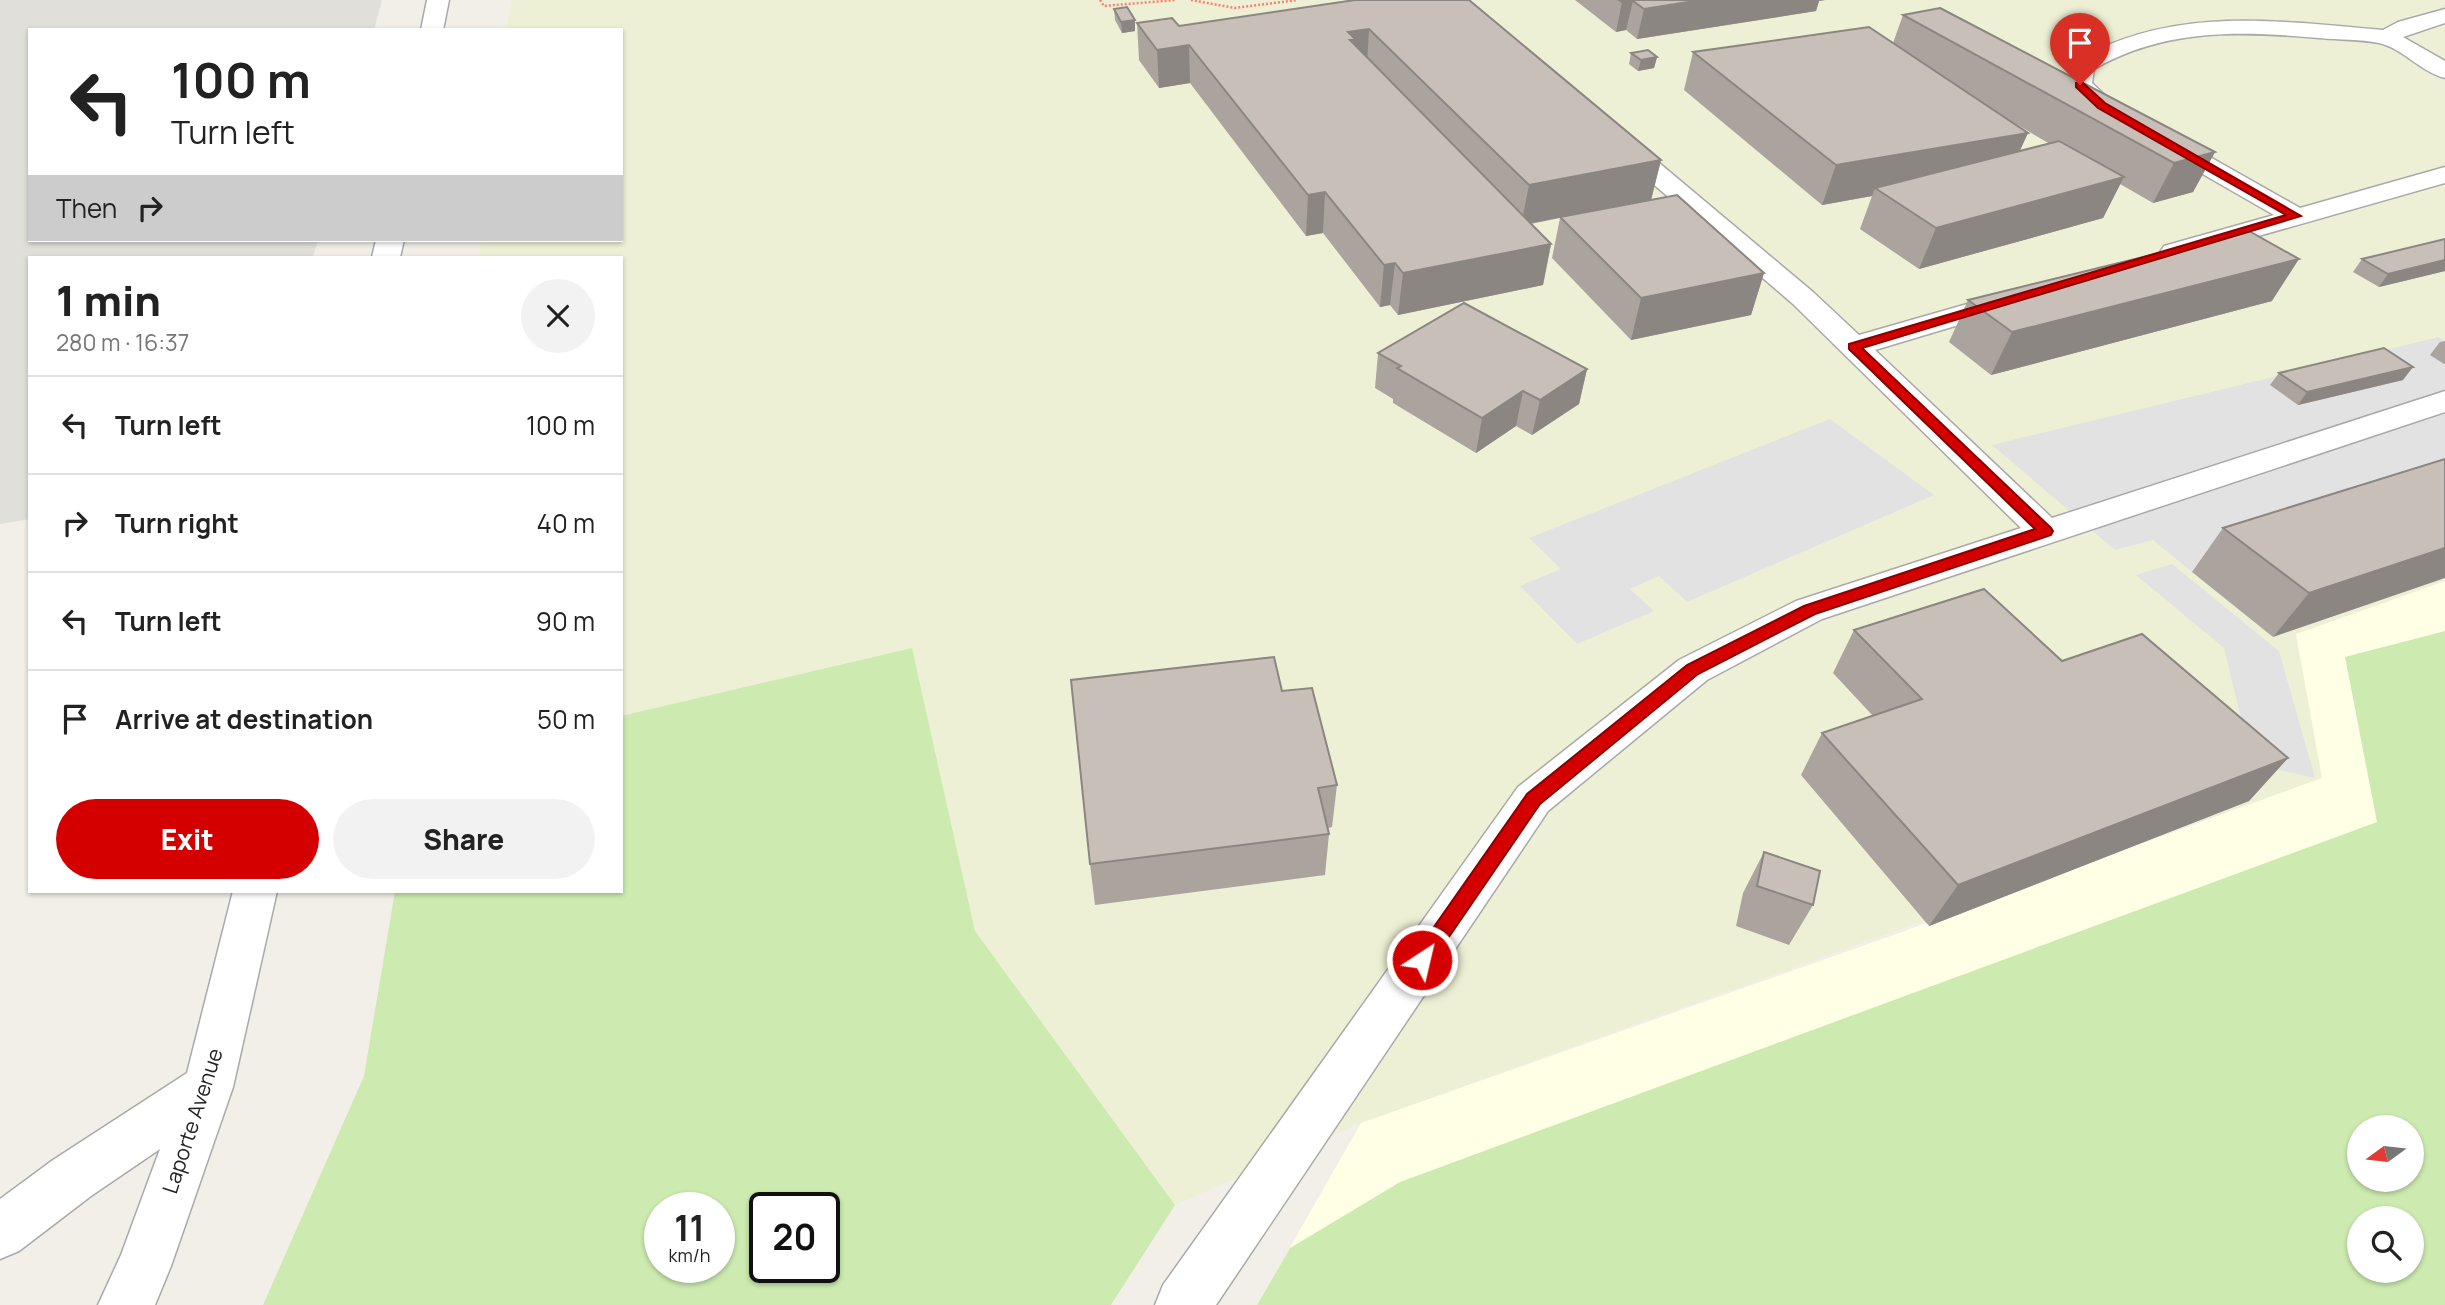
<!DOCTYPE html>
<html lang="en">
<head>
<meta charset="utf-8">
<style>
  :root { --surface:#fff; --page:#f2f2f2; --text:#222; --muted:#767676; --line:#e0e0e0; --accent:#d40000 }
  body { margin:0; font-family:Manrope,sans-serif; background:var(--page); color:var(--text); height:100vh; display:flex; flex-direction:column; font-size:26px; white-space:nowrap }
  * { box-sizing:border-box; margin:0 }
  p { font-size:23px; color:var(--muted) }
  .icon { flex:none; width:38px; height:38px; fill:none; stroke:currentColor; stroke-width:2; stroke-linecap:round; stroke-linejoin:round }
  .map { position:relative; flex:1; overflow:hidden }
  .sheet { position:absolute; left:28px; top:256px; width:595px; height:637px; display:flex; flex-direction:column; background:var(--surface); border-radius:0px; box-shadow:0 2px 5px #0004 }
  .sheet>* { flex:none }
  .hud { position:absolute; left:28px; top:28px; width:595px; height:214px; border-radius:0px; box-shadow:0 2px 5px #0004; background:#fff; color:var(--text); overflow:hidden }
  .needle { width:46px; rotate:255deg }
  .tools { position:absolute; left:2347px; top:1115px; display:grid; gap:14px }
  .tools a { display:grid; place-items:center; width:77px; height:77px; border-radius:50%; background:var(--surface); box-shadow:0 2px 5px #0004; font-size:35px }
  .speed { position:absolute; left:644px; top:1192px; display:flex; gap:14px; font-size:35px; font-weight:700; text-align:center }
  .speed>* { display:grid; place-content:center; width:91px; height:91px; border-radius:50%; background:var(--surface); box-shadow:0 2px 5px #0004; line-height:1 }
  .speed small { font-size:18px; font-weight:400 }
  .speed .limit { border:4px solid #111; border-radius:10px; background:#fff; color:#111 }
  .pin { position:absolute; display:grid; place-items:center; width:60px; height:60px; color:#fff; margin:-72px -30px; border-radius:50% 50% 50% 0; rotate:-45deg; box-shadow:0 0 7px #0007 }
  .pin .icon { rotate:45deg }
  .me { position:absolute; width:77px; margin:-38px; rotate:35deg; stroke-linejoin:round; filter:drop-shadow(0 0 5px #0008) }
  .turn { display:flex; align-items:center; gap:24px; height:147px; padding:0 28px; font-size:32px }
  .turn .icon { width:91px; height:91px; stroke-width:2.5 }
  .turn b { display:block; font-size:49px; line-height:60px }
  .then { display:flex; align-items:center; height:66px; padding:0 28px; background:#0003; gap:14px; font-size:26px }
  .round { display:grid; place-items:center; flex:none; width:74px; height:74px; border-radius:37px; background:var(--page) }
  .head { display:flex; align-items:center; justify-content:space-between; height:119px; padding:0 28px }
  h1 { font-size:42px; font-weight:800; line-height:52px }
  .button { display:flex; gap:14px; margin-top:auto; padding:14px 28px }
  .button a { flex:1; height:80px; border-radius:42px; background:var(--accent); color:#fff; font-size:28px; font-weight:800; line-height:80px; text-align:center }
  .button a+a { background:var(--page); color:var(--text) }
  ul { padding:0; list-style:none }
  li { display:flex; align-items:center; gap:21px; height:98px; padding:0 28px; border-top:2px solid var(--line) }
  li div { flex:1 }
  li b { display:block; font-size:26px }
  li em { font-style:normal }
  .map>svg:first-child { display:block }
  .education { fill:#ffffe5; fill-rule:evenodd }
  .airport { fill:#e1dfda }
  .farmland { fill:#eef0d5 }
  .grass { fill:#cdebb0; fill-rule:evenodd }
  .parking { fill:#e2e2e2 }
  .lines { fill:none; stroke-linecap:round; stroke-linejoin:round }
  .minor-casing { stroke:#a9a9a9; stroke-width:3 }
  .path { stroke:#fa8072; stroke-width:2.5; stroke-dasharray:2 2; stroke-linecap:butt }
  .minor { fill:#fff; fill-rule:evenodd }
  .wall { fill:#aba49e; fill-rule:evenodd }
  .shaded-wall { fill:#8b8681 }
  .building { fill:#c7bfb8; stroke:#8b8681; stroke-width:2 }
  .route { fill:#d40000; stroke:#8a0000; stroke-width:2 }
  .labels { text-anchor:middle; stroke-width:6; stroke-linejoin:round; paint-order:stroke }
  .near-street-label { font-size:21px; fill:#222; stroke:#fff }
</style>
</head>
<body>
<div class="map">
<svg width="2445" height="1305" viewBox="0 0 2445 1305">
  <rect width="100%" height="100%" fill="#f2efe9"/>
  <path class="education" d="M2445,581v724h-1188l104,-182 527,-186 433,-159 -26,-144zM2359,1127h53v53h-53zM2359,1218h53v52h-53z"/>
  <path class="airport" d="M0,0h382l-8,30h-344v210h288l-5,17h-283v262l-30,5z"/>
  <path class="farmland" d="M511,0h1934v581l-149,53 26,144 -961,345 -186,82 -200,-274 -63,-283 -291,68v-459h-142l2,-17h140v-210h-114z"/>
  <g class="grass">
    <path d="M2445,631v674h-1188l33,-57 110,-66 977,-360 -32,-165zM2359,1127h53v53h-53zM2359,1218h53v52h-53z"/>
    <path d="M912,648l63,283 200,274 -64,100h-848l101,-229 31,-185h226v-175zM660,1208h59v59h-59zM765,1208h59v59h-59z"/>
  </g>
  <g class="parking">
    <path d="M2439,337l6,4v150l-253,81 -39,-32 -38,10 -123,-105z"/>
    <path d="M1830,419l104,76 -247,107 -28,-26 -29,13 24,22 -77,33 -57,-58 41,-17 -32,-31z"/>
    <path d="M2172,564l107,87 36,127 -63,-14 -28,-116 -88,-73z"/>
  </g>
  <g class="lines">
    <defs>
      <g id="minor">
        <path d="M427,0h22l-6,30h-22z"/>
        <path d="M2445,9v14l-42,14 42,24v17c-24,-6 -43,-30 -66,-35 -19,-4 -40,-3 -60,-5 -80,-7 -153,-10 -225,31l-2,14 19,18 189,107 145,-41v16l-271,77 -10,-2 -4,-6 4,-6 110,-31 -181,-104 -25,-26 7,-24c99,-56 199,-40 308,-31l15,-8z"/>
        <path d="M1618,134l9,2 186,156 46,43 143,-41 10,-3 10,3 5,6 -5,6 -147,44 177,168 393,-127v21l-623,207 -115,61 -159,131 -332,494h-61l8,-20 355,-498 161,-127 117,-59 225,-73 -228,-224 -184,-158 -3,-5 3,-5z"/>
        <path d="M376,240h28l-4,17h-28z"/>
        <path d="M233,891h44l-44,196 -62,179 -16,39h-57l23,-50 39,-106 -69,47 -72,55 -19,8v-60l53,-39 134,-87z"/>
      </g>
    </defs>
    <use href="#minor" class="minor-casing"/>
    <g class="path">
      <path d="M1100,0l4,6 72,-6"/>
      <path d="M1191,0l44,8 62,-8"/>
    </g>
    <use href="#minor" class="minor"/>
  </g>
  <g class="wall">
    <path d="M1355,0l306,160 -10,40 113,73 -13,42 -120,25 -79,-82 8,-40 -29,6 20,20 -8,41 -145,30 -8,-10 -10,2 -57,-74 -17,3 -116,-153 -31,5 -20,-28 -2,-37 42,3z"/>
    <path d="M1575,0h250l-6,1 -3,10 -179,28 -11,-9 -10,2z"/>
    <path d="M1114,9l21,22 -13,2 -7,-13z"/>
    <path d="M1903,15l312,137 -22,40 -40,11 -33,-19 -17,34 -184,51 -59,-40 12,-33 -50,9 -138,-115 9,-38 200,-9zM2011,121l39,23 -31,8 9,-19z"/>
    <path d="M1631,53l26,4 -3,11 -16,3 -9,-7z"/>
    <path d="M2445,239v32l-66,16 -26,-15 9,-13z"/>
    <path d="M1968,300l304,1 -281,74 -42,-33z"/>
    <path d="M2445,341v23h-1l-14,-9 10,-13z"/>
    <path d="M1378,353l209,16 -8,35 -47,31 -16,-9 -40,27 -83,-50v-4l-18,-11z"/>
    <path d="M2279,373l124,7 -105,25 -28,-20z"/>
    <path d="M2445,459l-172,178 -81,-65 31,-44z"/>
    <path d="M1854,630l208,31 226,97 -39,43 -320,125 -128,-151 21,-42 51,-17 -40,-43z"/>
    <path d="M1282,691l55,94 -5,42 -4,1 1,6 -4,41 -230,30 -5,-41z"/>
    <path d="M1764,852l49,53 -24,40 -53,-19 7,-33z"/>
  </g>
  <g class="shaded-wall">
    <path d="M1701,0h124l-6,1 -3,10 -179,28 7,-30z"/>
    <path d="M1633,1l-7,29 -10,2 6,-30z"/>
    <path d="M1135,20v11l-13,2 -1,-11z"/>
    <path d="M1369,29l-2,37 -14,11 -5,-45z"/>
    <path d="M1189,45l1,38 -31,5 -2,-38z"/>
    <path d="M1657,57l-3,11 -16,3 3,-11z"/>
    <path d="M2028,133l-18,39 -135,16 -3,8 -50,9 14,-40z"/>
    <path d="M2215,152l-22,40 -40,11 21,-40z"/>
    <path d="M1661,160l-10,40 -130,25 8,-40z"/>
    <path d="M2124,177l-21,41 -184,51 17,-41z"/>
    <path d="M1325,192l-2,41 -17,3 2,-41z"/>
    <path d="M1551,244l-8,41 -145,30 5,-42z"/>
    <path d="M2299,259l-27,42 -281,74 21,-43z"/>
    <path d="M2445,260v11l-66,16 9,-13z"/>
    <path d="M1395,263l-5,42 -10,2 4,-42z"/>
    <path d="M1764,273l-13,42 -120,25 10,-42z"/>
    <path d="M2413,367l-10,13 -105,25 9,-13z"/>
    <path d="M1587,369l-8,35 -47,31 8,-35z"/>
    <path d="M1523,391l-7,35 -40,27 6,-35z"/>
    <path d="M2445,548v30l-172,59 36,-44z"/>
    <path d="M2288,758l-39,43 -320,125 29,-41z"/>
  </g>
  <g class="building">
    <path d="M1355,0h114l192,160 -132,25 -160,-156 -21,3 8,8h-6l201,204 -148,29 -8,-10 -11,2 -59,-73 -17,3 -119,-150 -32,5 -20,-27 35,-5 7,8z"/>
    <path d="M1619,0h82l-57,9 -11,-8 -11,1z"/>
    <path d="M1127,7l8,13 -14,2 -7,-13z"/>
    <path d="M1940,8l275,144 -41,11 -271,-148z"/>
    <path d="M1869,27l159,106 -192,32 -143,-113z"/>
    <path d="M1648,50l9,7 -16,3 -10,-7z"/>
    <path d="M2059,141l65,36 -188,51 -61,-40z"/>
    <path d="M1677,195l87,78 -123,25 -81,-81z"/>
    <path d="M2249,231l50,28 -287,73 -44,-32z"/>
    <path d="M2445,239v21l-57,14 -26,-15z"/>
    <path d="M1464,303l123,66 -47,31 -17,-9 -41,27 -85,-50 4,-2 -23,-13z"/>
    <path d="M2384,348l29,19 -106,25 -28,-19z"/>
    <path d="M2445,459v89l-136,45 -86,-65z"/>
    <path d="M1984,589l78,72 80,-27 146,124 -330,127 -136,-152 100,-34 -68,-69z"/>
    <path d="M1274,657l8,34 30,-3 25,97 -19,3 11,46 -239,30 -19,-184z"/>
    <path d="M1764,852l56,19 -7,34 -56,-19z"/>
  </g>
  <path class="route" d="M2076,83h7l22,20 196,113 -439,132 189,180 2,3 -2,4 -236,79 -117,60 -158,130 -111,162 -7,3 -7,-3 -3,-6 3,-6 112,-160 160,-129 117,-59 231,-77 -186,-180v-5l437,-129 -188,-107 -22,-21z"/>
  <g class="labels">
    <g class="near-street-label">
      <text transform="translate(193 1121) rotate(-72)" y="7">Laporte Avenue</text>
    </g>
  </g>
</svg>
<div class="tools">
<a><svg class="needle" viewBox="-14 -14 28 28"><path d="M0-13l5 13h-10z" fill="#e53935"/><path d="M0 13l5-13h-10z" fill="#767676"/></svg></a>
<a><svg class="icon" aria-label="search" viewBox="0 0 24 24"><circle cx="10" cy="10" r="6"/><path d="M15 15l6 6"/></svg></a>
</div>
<div class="speed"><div>11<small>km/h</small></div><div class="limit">20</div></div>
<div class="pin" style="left:2080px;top:85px;background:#d93025"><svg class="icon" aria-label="arrive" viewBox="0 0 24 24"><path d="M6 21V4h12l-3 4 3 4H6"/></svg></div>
<svg class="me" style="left:1422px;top:960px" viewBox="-20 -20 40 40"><circle r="17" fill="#d40000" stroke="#fff" stroke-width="3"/><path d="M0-11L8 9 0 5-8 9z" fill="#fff"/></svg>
<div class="hud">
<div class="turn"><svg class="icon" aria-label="left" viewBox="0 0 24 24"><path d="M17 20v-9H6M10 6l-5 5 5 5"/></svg><div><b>100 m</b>Turn left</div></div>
<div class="then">Then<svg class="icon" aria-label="right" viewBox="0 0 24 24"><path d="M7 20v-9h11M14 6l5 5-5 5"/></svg></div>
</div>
<section class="sheet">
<div class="head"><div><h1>1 min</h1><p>280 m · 16:37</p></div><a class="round"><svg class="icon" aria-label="close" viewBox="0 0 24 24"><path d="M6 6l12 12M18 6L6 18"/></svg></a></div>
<ul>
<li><svg class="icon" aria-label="left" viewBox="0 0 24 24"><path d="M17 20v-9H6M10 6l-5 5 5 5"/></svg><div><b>Turn left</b></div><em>100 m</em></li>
<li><svg class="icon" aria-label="right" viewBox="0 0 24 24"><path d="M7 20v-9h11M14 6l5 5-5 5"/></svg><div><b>Turn right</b></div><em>40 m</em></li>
<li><svg class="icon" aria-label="left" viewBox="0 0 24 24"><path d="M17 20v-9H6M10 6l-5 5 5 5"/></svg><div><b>Turn left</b></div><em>90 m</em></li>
<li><svg class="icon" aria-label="arrive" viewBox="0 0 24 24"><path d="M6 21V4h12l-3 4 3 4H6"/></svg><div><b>Arrive at destination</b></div><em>50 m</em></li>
</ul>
<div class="button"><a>Exit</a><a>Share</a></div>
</section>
</div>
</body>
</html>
